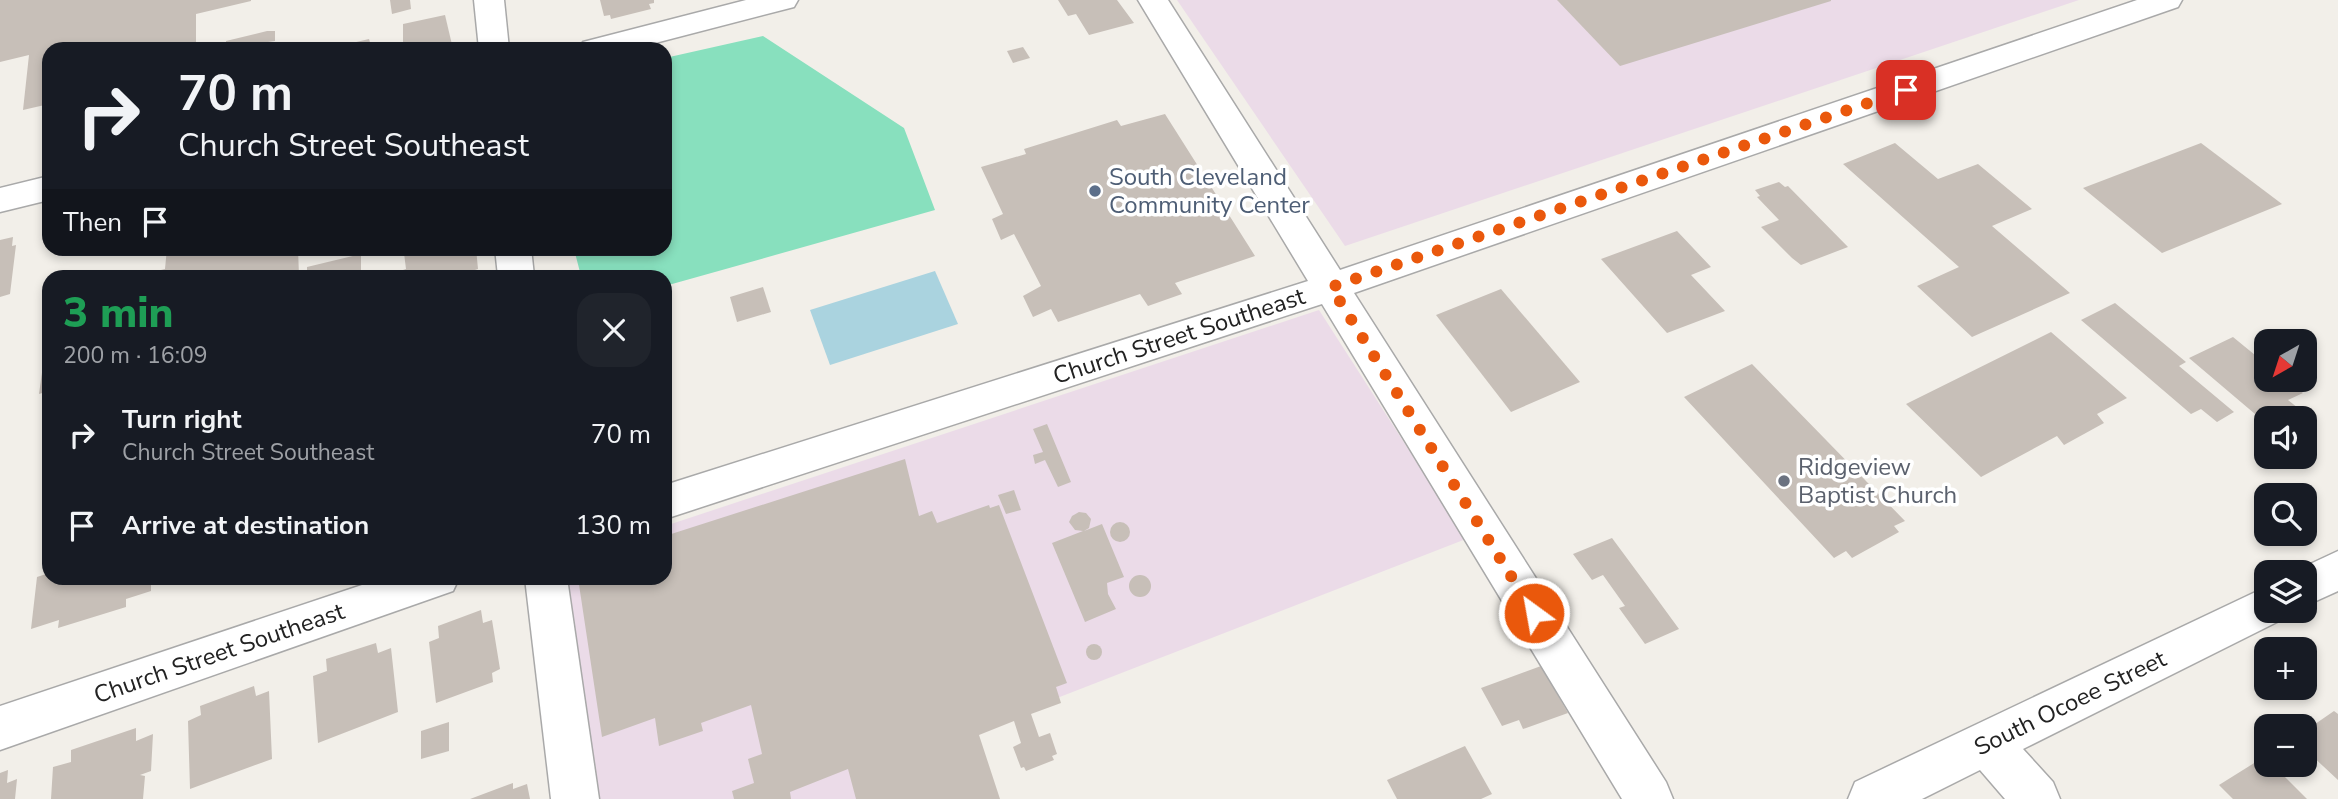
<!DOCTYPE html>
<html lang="en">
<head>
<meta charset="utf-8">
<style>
  :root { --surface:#171b24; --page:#20242c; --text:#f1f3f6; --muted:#9ea1a6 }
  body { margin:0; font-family:"Nunito Sans",sans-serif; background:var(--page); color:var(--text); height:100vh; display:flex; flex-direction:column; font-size:26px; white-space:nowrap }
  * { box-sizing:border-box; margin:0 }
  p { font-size:23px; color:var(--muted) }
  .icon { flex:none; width:38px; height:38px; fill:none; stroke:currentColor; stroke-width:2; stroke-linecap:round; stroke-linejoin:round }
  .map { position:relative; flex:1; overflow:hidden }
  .panel { position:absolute; left:42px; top:270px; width:630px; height:315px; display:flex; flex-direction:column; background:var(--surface); border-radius:21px; box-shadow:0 4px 10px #0003 }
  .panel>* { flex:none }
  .guide { position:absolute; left:42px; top:42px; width:630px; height:214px; border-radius:21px; box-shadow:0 4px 10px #0003; background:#171b24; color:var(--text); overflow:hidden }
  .needle { width:46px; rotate:219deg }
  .buttons { position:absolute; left:2254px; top:329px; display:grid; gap:14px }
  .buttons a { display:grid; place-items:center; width:63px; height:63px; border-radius:14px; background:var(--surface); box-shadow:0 4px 10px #0003; font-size:35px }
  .pin { position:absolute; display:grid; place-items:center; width:60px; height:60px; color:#fff; margin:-30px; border-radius:14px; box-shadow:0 4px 10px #0006 }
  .me { position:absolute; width:77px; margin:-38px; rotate:328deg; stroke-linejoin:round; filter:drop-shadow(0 0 5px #0008) }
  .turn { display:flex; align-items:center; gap:24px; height:147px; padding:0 21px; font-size:32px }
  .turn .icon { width:91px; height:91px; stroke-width:2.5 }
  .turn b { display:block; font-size:49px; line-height:60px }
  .then { display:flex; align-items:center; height:66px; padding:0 21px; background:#0003; gap:14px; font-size:26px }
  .round { display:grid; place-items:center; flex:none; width:74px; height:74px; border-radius:21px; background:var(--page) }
  .overview { display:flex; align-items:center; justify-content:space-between; height:119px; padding:0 21px }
  h1 { font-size:42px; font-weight:800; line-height:52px; color:#1e9e55 }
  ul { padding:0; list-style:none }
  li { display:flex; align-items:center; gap:21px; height:91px; padding:0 21px }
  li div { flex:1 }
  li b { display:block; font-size:26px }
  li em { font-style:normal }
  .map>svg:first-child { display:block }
  .industrial { fill:#ebdbe8 }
  .pitch { fill:#88e0be }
  .water { fill:#aad3df }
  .building { fill:#c7bfb8 }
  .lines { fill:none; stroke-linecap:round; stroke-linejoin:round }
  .minor-casing { stroke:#a9a9a9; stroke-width:3 }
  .minor { fill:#fff; fill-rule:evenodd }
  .route { stroke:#ea580c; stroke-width:12; stroke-dasharray:0 21.6 }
  .service-dot { fill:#5c6f8a; stroke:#fff; stroke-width:2.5 }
  .worship-dot { fill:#6b7280; stroke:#fff; stroke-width:2.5 }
  .labels { text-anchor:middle; stroke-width:7; stroke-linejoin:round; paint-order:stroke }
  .service-label { font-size:24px; fill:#4e5e75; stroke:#fff; text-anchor:start }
  .street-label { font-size:24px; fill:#222; stroke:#fff }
  .worship-label { font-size:24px; fill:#5b616d; stroke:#fff; text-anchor:start }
</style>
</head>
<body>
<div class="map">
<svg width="2338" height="799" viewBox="0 0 2338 799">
  <rect width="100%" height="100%" fill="#f2efe9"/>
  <g class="industrial">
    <path d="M1177,0h902l-734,246z"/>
    <path d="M1319,310l147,229 -499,194 22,66h-399l-36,-221h111v-52z"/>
  </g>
  <path class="pitch" d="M763,36l141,92 31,82 -270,76v-10h-84l-7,-27 91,-1v-190z"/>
  <path class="water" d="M935,271l23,53 -128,41 -20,-55z"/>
  <g class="building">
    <path d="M0,0h251v1l-55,13v35h-147v55l-26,6 6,-55 -29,7z"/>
    <path d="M390,0h20l1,9 -19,5z"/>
    <path d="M600,0h54v3l-5,1 2,5 -40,10 -1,-4 -6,1z"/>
    <path d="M1058,0h59l17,23 -45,12 -13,-21 -8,2z"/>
    <path d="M1557,0h274v1l-211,65z"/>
    <path d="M445,15l8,34h-50v-25z"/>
    <path d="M267,31h8v10l-7,1v7h-42v-8z"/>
    <path d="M369,39l3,10h-41v-1z"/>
    <path d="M1023,47l7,11 -17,5 -6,-12z"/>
    <path d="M1165,114l90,142 -80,27 7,11 -34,12 -8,-12 -82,28 -7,-13 -18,8 -10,-21 18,-10 -27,-52 -13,6 -9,-21 11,-5 -22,-47 45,-13 -2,-5 93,-29 4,6z"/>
    <path d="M1895,143l43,36 40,-15 54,45 -40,17 78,67 -98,44 -55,-51 42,-19 -116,-103z"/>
    <path d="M2201,143l81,61 -120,49 -79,-65z"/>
    <path d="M1779,182l6,5 3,-1 60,61 -47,18 -9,-7 -31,-31 18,-7 -22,-23 3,-1 -5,-6z"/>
    <path d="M1677,231l34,36 -20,8 34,36 -58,22 -66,-74z"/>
    <path d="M13,237l-1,9 4,-1 -6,49 -10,3v-57z"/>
    <path d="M167,248h131l1,28h-151l1,-3 16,-4z"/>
    <path d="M422,248h54l2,21 -21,7h-56l-1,-5 6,-2 -2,-16z"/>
    <path d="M361,254v22h-54v-9z"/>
    <path d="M763,287l8,25 -34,10 -7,-25z"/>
    <path d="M1501,289l79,93 -69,30 -75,-97z"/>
    <path d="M2115,303l71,59 -7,4 55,46 -17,10 -16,-13 -10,5 -110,-94z"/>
    <path d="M2051,332l76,66 -30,16 7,9 -40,22 -7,-9 -76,41 -75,-73z"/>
    <path d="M47,337l2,54 -10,3z"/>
    <path d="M2233,337l33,27v16h20l17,13 -15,7 10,8 -16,8 -12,-10 -15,8 -66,-56z"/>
    <path d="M1752,364l153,157 -11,5 5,6 -47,26 -6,-7 -12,7 -150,-161z"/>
    <path d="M1047,424l24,58 -13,5 -13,-27 -10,4 -2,-9 10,-3 -10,-23z"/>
    <path d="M905,459l14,57 13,-5 5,12 52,-18 1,3 9,-3 68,178 -11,4 5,16 -30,11 8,23 11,-4 7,21 -5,2 2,4 -28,11 -2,-4 -3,1 -8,-21 8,-4 -7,-22 -35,14 21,64h-144l-8,-30 -58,23 1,7h-57l-2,-8 22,-8 -6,-24 14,-5 -11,-49 -50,18 2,8 -44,15 -4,-28 -53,19 -24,-159h87v-42z"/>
    <path d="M1014,490l7,20 -15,4 -8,-19z"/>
    <path d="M1079,512l7,1 5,6 -2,9 -5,3 18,-7 22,53 -17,6 1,11 8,15 -31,13 -33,-79 31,-12 -8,-1 -6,-8 3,-6z"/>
    <circle cx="1120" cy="532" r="10"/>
    <path d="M1612,538l37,50 30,41 -34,15 -26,-36 6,-2 -22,-31 -11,5 -19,-26z"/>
    <path d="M49,573v5h102v13l-25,8v8l-68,21 1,-8 -28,9 6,-52z"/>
    <circle cx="1140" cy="586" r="11"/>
    <path d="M481,610l2,13 9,-3 8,49 -8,4 1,9 -57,21 -7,-61 10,-4 -1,-12z"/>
    <path d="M376,643l2,10 13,-5 7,64 -80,31 -5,-67 14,-5 -1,-12z"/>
    <circle cx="1094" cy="652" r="8"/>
    <path d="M1541,666l27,47 -45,16 -4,-9 -17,6 -21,-38z"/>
    <path d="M254,686l2,10 13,-5 3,68 -82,30 -2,-68 13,-6 -1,-9z"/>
    <path d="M2334,711l4,3v66l-30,-28 5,-3 -8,-7v-11z"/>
    <path d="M449,722v29l-28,8v-28z"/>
    <path d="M136,728v13l17,-7 -2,37 -11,4 5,1 -2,23h-92l2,-32 18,-5v-12z"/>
    <path d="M1465,746l27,48 -11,5h-84l-10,-19z"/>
    <path d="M2259,760l18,17 5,-3 25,25h-74l-14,-14z"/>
    <path d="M8,770l-1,13 10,-4 -2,20h-15v-26z"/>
    <path d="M513,783v6l14,-5 3,15h-60z"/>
  </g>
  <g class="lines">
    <defs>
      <g id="minor">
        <path d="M474,0h30l5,49h-30z"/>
        <path d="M746,0h52l-4,7 -162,42h-53l4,-7z"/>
        <path d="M1138,0h30l172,270 797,-270h45l-4,7 -824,286 312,489 7,17h-51l-300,-495 -657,215v-34l643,-204z"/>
        <path d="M49,176v24l-49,12v-24z"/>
        <path d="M495,248h36l3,28h-36z"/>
        <path d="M2338,551v40l-33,15v-34h-12z"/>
        <path d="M383,578h76l-6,13 -453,159v-44z"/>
        <path d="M525,578h42l32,221h-48z"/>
        <path d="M2266,587v24h19l-4,9 -258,129 30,33 7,17h-55l-25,-29 -58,29h-74l7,-17z"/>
      </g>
    </defs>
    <use href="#minor" class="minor-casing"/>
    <use href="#minor" class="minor"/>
  </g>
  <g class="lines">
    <path class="route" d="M1534,613l-203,-326 575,-197"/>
  </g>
  <circle class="service-dot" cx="1095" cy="191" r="7"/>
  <circle class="worship-dot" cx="1784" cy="481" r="7"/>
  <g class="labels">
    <g class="service-label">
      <text x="1109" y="185">South Cleveland<tspan x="1109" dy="28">Community Center</tspan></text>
    </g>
    <g class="street-label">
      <text transform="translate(1179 336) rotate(-18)" y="8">Church Street Southeast</text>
      <text transform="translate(219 653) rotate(-19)" y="8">Church Street Southeast</text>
      <text transform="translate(2070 703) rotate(-26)" y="8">South Ocoee Street</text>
    </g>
    <g class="worship-label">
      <text x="1798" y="475">Ridgeview<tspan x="1798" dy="28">Baptist Church</tspan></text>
    </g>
  </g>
</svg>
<div class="buttons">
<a><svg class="needle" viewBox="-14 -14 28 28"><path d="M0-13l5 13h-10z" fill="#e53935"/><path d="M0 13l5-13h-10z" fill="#9ea1a6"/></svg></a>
<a><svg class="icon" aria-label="sound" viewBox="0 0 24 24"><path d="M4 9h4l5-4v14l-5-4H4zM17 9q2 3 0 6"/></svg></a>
<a><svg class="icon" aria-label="search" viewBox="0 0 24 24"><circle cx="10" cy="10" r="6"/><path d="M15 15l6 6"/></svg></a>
<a><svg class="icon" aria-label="layers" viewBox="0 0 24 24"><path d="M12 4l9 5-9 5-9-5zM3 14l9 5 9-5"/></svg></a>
<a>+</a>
<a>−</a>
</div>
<div class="pin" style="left:1906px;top:90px;background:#d93025"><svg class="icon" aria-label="arrive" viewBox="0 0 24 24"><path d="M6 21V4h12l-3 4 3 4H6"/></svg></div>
<svg class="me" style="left:1534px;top:613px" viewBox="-20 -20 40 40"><circle r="17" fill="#ea580c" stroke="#fff" stroke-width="3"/><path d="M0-11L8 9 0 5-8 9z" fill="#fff"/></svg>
<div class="guide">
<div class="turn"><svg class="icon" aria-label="right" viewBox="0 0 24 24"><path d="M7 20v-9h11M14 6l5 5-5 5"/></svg><div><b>70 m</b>Church Street Southeast</div></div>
<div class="then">Then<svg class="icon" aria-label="arrive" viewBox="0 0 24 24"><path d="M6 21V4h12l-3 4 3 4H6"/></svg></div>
</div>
<section class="panel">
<div class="overview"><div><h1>3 min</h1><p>200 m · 16:09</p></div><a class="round"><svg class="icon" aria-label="close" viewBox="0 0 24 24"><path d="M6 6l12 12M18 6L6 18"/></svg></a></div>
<ul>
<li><svg class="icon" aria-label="right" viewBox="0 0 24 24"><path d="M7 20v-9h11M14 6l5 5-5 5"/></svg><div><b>Turn right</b><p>Church Street Southeast</p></div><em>70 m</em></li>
<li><svg class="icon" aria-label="arrive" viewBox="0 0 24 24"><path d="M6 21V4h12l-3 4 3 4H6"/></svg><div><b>Arrive at destination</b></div><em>130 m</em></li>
</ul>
</section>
</div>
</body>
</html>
